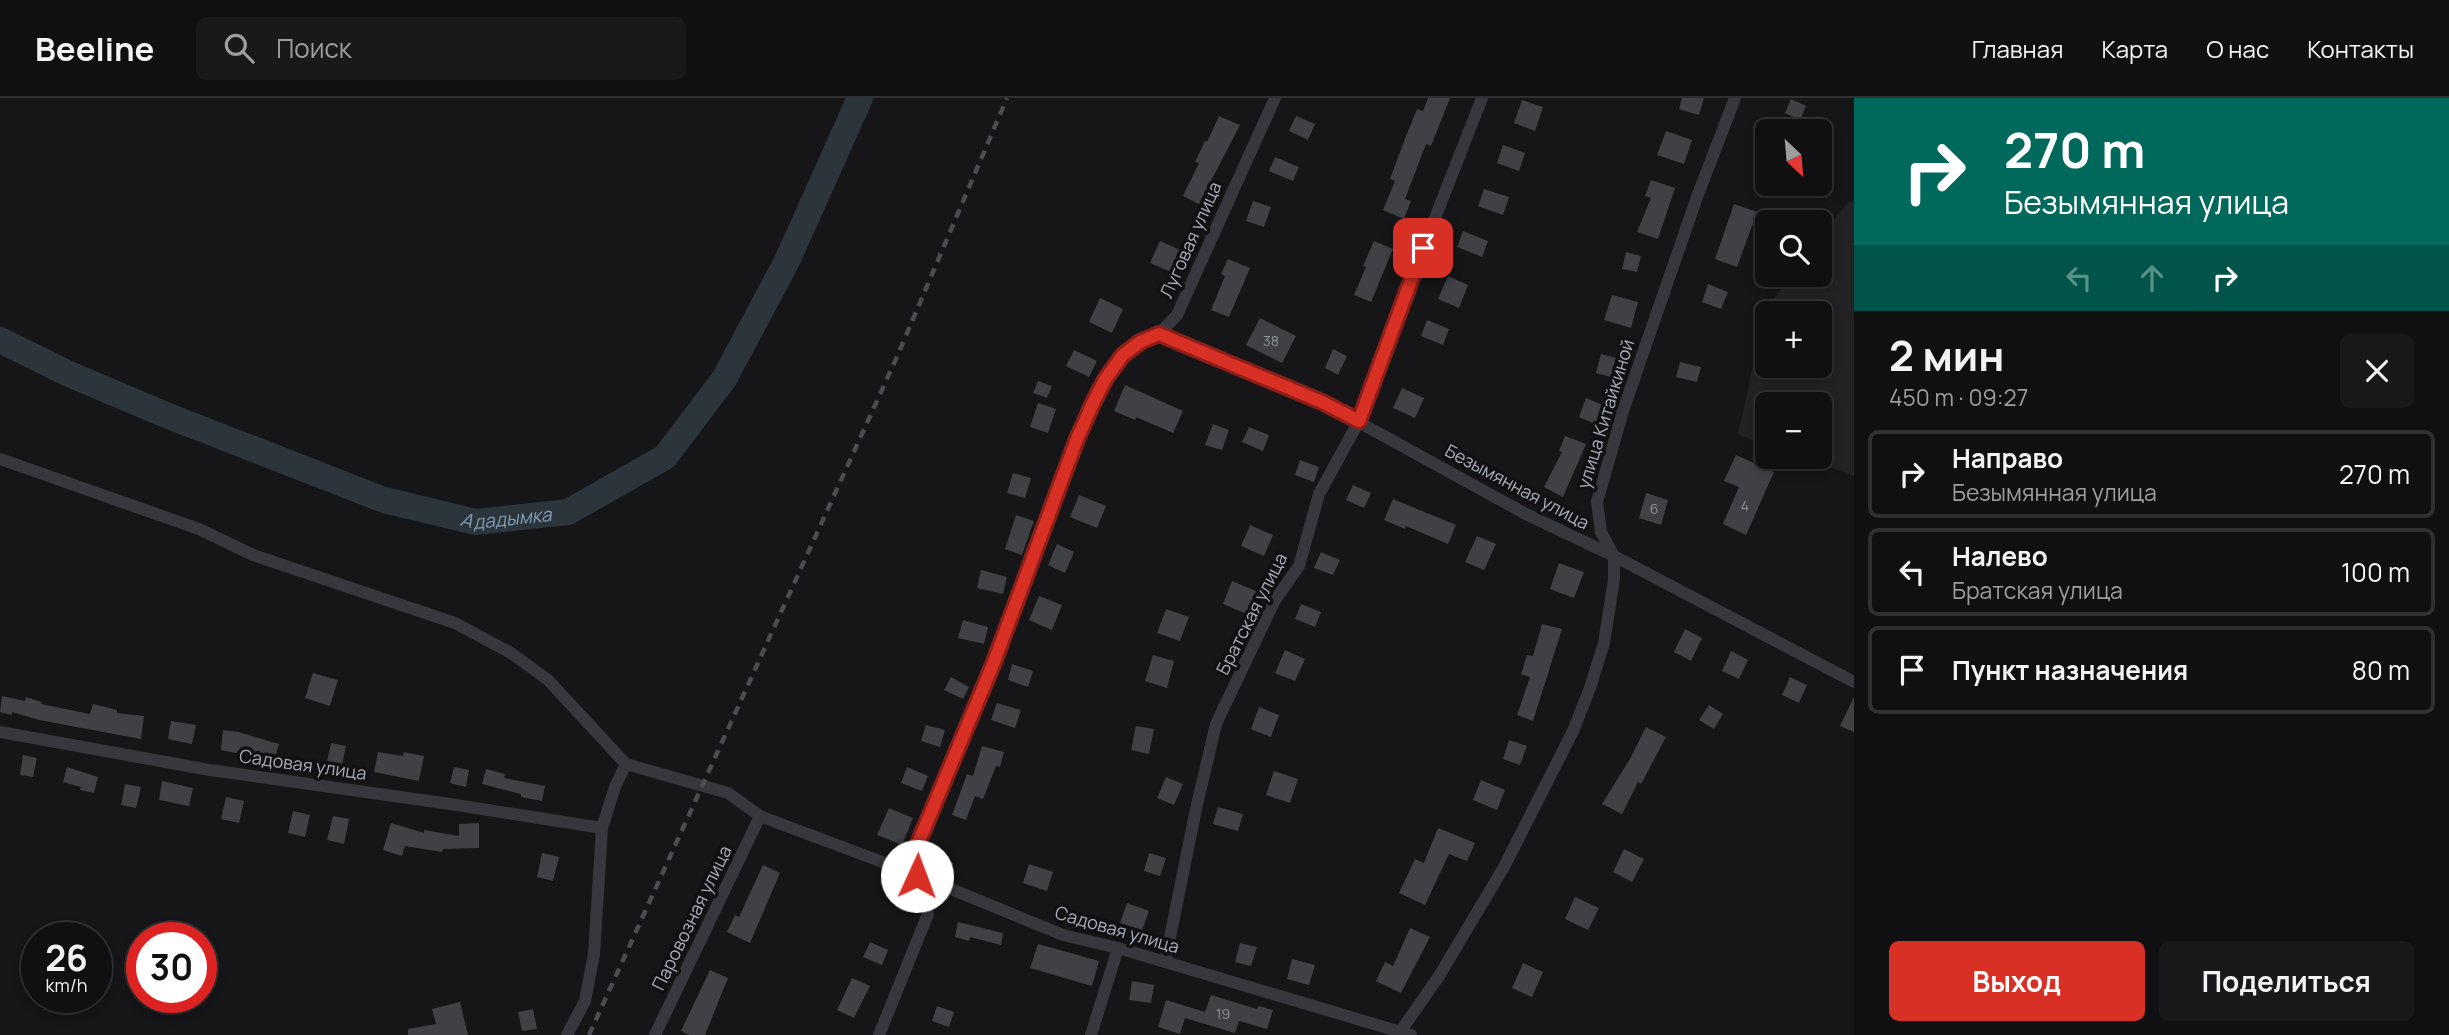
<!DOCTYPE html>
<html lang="ru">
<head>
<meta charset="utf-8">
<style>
  :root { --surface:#101012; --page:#19191b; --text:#f1f3f6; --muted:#9c9d9f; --line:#303032; --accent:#d93025 }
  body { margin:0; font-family:Manrope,sans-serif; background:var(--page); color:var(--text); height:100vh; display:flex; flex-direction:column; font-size:26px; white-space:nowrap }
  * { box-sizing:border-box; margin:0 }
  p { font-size:23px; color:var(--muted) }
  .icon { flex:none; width:38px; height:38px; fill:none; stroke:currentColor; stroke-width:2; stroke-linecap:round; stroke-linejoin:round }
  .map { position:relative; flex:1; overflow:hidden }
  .details { display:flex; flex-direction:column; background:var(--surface); width:595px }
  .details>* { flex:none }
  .banner { background:#00695c; color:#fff; overflow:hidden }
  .needle { width:46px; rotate:154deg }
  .tools { position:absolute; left:1755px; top:21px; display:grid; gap:14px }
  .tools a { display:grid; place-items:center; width:77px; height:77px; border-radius:10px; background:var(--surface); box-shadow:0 4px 10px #0003,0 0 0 2px var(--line); font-size:35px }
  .speed { position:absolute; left:21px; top:824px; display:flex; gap:14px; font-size:35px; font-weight:700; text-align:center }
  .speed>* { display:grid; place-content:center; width:91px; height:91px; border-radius:50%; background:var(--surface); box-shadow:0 4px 10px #0003,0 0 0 2px var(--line); line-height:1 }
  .speed small { font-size:18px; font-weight:400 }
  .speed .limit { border:10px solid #d22; background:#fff; color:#111 }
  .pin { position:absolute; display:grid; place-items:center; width:60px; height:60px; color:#fff; margin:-30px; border-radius:14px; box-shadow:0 4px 10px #0006 }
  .me { position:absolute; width:77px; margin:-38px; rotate:2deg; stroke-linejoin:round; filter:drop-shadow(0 0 5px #0008) }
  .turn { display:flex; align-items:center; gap:24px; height:147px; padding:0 35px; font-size:32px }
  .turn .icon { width:91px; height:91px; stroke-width:2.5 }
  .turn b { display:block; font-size:49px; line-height:60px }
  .lanes { display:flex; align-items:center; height:66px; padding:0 35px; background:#0003; justify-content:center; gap:35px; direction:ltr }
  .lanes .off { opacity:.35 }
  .round { display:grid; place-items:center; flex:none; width:74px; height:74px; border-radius:10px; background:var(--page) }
  .headline { display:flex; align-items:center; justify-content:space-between; height:119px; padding:0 35px }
  h1 { font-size:42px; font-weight:700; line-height:52px }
  .button { display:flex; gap:14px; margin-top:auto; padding:14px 35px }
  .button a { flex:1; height:80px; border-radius:10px; background:var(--accent); color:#fff; font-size:28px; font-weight:700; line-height:80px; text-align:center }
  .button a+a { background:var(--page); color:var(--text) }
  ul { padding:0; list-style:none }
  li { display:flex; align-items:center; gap:21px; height:88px; margin:0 14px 10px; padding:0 21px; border:4px solid var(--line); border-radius:10px }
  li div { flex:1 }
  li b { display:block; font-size:26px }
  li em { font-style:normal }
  header { display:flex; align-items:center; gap:42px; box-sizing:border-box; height:98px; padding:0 35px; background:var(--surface); border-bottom:2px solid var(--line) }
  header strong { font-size:33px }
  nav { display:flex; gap:38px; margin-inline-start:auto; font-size:24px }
  .search { width:490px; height:63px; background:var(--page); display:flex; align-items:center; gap:18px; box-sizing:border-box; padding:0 24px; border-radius:10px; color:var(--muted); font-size:26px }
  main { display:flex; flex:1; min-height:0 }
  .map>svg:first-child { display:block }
  .built { fill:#222225; fill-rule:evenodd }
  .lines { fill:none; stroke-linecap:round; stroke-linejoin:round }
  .river { stroke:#2c353c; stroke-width:26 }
  .building { fill:#404145 }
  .street { stroke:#37383d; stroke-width:12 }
  .rail { stroke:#4a4c52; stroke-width:4.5; stroke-dasharray:9 7; stroke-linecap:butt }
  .route-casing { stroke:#8d1f18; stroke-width:18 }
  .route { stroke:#d93025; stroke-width:12 }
  .labels { text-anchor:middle; stroke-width:7; stroke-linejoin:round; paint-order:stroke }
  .number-label { font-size:14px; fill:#8e929b }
  .street-label { font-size:18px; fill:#a8adb8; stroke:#111113 }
  .water-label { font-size:19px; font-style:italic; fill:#7f9bb3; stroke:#111113 }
</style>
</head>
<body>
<header>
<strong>Beeline</strong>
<div class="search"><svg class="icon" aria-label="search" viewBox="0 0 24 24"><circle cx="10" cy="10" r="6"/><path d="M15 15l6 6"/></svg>Поиск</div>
<nav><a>Главная</a><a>Карта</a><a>О нас</a><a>Контакты</a></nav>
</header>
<main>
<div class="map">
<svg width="1854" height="937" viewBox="0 0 1854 937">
  <rect width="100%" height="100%" fill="#161618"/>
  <path class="built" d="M1848,104h6v274l-54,-19h20v-53h-52l-1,41 -29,-10 27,-124 27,-36h28v-37zM1768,215h52v53h-52z"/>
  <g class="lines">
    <path class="river" id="s1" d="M0,242l69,34 97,41 218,85 92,22 92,-10 97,-55 59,-78 63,-118 73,-163"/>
  </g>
  <g class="building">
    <path d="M1428,0h22l-19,48 -5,-2 -21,55 6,2 -7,18 -21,-9 12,-29 -5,-2 16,-43 11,-27 6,2z"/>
    <path d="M1682,0h22l-5,17 -20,-6z"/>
    <path d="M1791,1l15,7 -6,14 -15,-7z"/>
    <path d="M1522,2l21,7 -8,24 -21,-8z"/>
    <path d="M1219,18l21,9 -41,79 -16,-8 16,-33 -4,-1 10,-21 2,1z"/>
    <path d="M1296,18l19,8 -7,16 -19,-9z"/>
    <path d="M1666,33l26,9 -8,24 -27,-9z"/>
    <path d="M1503,47l22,8 -6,18 -22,-8z"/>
    <path d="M1275,59l24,10 -6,14 -24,-10z"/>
    <path d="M1651,82l24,8 -17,51 -21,-7 14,-34 -6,-2z"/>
    <path d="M1484,91l25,8 -6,18 -25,-9z"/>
    <path d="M1253,103l18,6 -7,20 -18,-6z"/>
    <path d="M1734,106l23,8 -20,55 -22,-8z"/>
    <path d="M1463,133l25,10 -6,16 -25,-10z"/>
    <path d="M1160,143l20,9 -9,22 -21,-9z"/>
    <path d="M1374,143l19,8 -22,53 -17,-7 12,-28 -3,-1z"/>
    <path d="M1626,154l15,4 -4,16 -15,-3z"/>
    <path d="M1228,161l22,9 -21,49 -18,-7 14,-34 -4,-2z"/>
    <path d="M1448,178l20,9 -9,23 -21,-9z"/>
    <path d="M1708,186l20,8 -7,17 -19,-7z"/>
    <path d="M1612,197l26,7 -7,26 -27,-8z"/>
    <path d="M1100,200l23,11 -11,24 -23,-11z"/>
    <path d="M1260,220l36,18 -14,27 -36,-18z"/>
    <path d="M1427,222l22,9 -6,16 -22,-9z"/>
    <path d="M1333,251l14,7 -9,19 -13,-7z"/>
    <path d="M1074,252l23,11 -8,16 -23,-11z"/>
    <path d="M1601,256l15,4 -5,19 -15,-4z"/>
    <path d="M1680,264l21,5 -4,15 -21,-5z"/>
    <path d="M1038,283l14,5 -5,12 -14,-5z"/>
    <path d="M1125,287l58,26 -10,22 -37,-16 -1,3 -21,-9z"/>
    <path d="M1402,290l22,10 -9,20 -22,-10z"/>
    <path d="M1586,300l17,7 -8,19 -16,-7z"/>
    <path d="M1038,305l18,6 -8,24 -18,-6z"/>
    <path d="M1213,326l16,6 -7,20 -17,-5z"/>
    <path d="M1249,329l20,8 -6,16 -21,-9z"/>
    <path d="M1565,338l21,8 -23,53 -19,-10 18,-35 -3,-1z"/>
    <path d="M1736,357l38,17 -28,63 -23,-11 16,-37 -15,-6z"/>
    <path d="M1300,362l19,7 -5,15 -19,-7z"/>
    <path d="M1013,375l18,5 -6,20 -18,-5z"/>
    <path d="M1353,387l18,8 -7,15 -18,-8z"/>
    <path d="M1646,395l22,7 -7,25 -22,-7z"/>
    <path d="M1079,397l27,11 -9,22 -27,-11z"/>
    <path d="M1393,401l63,26 -8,19 -42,-18 -1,3 -21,-9z"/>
    <path d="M1016,417l18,6 -12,34 -17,-6z"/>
    <path d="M1250,427l23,10 -9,21 -23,-10z"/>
    <path d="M1477,438l19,8 -12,26 -19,-8z"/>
    <path d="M1057,446l17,8 -9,21 -17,-8z"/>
    <path d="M1321,454l19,8 -7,15 -19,-7z"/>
    <path d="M1559,465l25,9 -10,26 -24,-9z"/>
    <path d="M981,472l26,7 -4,17 -26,-6z"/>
    <path d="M1232,483l24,10 -9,23 -24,-10z"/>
    <path d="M1039,498l23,9 -10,25 -23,-10z"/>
    <path d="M1301,506l20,8 -6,15 -20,-8z"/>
    <path d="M1166,511l23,8 -9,24 -23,-8z"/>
    <path d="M963,522l25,7 -4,17 -26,-6z"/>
    <path d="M1542,526l20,5 -29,92 -16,-6 13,-38 -9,-3 6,-19 6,1z"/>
    <path d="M1685,531l17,9 -11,23 -17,-9z"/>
    <path d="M1285,552l20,9 -10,22 -20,-8z"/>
    <path d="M1731,553l17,9 -9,19 -17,-8z"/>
    <path d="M1153,557l21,6 -7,27 -22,-7z"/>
    <path d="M1012,566l21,7 -5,16 -20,-7z"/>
    <path d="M313,575l25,7 -8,26 -25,-8z"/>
    <path d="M951,579l18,10 -6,12 -19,-9z"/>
    <path d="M1790,579l17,8 -8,18 -17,-8z"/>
    <path d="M2,598l23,5 1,-4 16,5 -1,2 49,10 3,-10 24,6v3l27,3 -3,23 -102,-19 -27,-8v3l-12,-3z"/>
    <path d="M1854,599v35l-14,-6z"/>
    <path d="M997,605l24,7 -6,18 -24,-8z"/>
    <path d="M1709,607l14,9 -9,15 -15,-9z"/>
    <path d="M1259,609l20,8 -8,22 -20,-8z"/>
    <path d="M171,623l25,4 -4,19 -24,-5z"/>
    <path d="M926,627l19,5 -5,17 -19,-6z"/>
    <path d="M1136,628l18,3 -5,25 -18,-4z"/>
    <path d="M1646,629l20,10 -25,47 -3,-2 -16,32 -20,-10 28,-45z"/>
    <path d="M223,632l15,2 41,12 -5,17 -53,-11z"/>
    <path d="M1509,642l18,6 -7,19 -17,-6z"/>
    <path d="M331,645l15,3 -4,19 -15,-3z"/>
    <path d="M982,648l22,6 -4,15 -4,-1 -13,33 -8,-3 -9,24 -14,-5 15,-41 6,2z"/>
    <path d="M378,654l25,4 1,-4 20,4 -5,25 -45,-9z"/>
    <path d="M23,657l14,3 -4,19 -13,-2z"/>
    <path d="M67,669l31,10 -4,16 -14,-3 1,-3 -18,-5z"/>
    <path d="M454,669l15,3 -3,17 -16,-4z"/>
    <path d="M907,669l21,9 -6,15 -21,-8z"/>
    <path d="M486,671l19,5 -1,4 41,8 -3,15 -21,-4v-3l-39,-10z"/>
    <path d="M1274,673l24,8 -8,24 -24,-8z"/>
    <path d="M1166,679l17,7 -9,21 -17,-7z"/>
    <path d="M1481,682l24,10 -8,20 -24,-10z"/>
    <path d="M162,683l31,7 -4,18 -30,-6z"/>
    <path d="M125,686l16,3 -5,21 -15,-3z"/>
    <path d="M226,699l18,4 -5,22 -18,-4z"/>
    <path d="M1218,709l25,7 -5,17 -25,-7z"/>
    <path d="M889,710l24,10 -11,27 -25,-10z"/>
    <path d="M293,713l17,4 -5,22 -17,-4z"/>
    <path d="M333,718l16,3 -5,25 -17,-4z"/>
    <path d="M391,725l33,10v-3l35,6v-12l20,-1v25l-36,1 -1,3 -37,-6 -3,10 -19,-6z"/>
    <path d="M1438,730l37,15 -8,18 -18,-7 -24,51 -26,-12 16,-34 9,4z"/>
    <path d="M1624,751l20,10 -12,23 -19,-10z"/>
    <path d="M542,755l17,4 -6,24 -16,-4z"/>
    <path d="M1149,755l17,5 -6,18 -16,-5z"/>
    <path d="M1029,766l24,8 -6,19 -24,-8z"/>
    <path d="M763,767l17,8 -30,70 -23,-11 8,-17 4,2z"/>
    <path d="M1575,799l24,11 -11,22 -23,-11z"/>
    <path d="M1127,805l22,8 -7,19 -22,-7z"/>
    <path d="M958,824l45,11 -2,12 -31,-8 -1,4 -14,-4z"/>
    <path d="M1410,830l20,9 -29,56 -25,-12 9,-19 8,4z"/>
    <path d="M870,844l18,8 -6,15 -19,-8z"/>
    <path d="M1240,845l17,4 -6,19 -16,-4z"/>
    <path d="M1038,846l61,17 -7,25 -62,-18z"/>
    <path d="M1292,861l23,6 -6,20 -22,-6z"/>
    <path d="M1523,865l20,9 -11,25 -20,-9z"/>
    <path d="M710,872l18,8 -23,57h-16l-8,-4z"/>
    <path d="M852,880l18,8 -16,32 -17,-8z"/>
    <path d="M1132,883l22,4 -3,18 -22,-3z"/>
    <path d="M1211,897l46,14 2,-3 14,4 -6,19 -28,-8 -4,12 -50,-15 -5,16 -22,-7 8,-27 39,12z"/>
    <path d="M460,904l8,33h-60v-6l28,-5 -4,-15z"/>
    <path d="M937,908l17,6 -5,15 -17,-6z"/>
    <path d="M533,911l4,20 -15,2 -4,-19z"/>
  </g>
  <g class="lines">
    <g class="street">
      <path d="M1159,236l163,68 202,111 90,43 240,126"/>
      <path d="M0,361l199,70 54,26 202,68 56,30 37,27 78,84"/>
      <path d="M0,634l210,38 240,34 152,24"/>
      <path d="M626,666l102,29 32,23 157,59 146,60 55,13 293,87"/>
      <path d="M1165,864l31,-153 20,-85 59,-124 24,-34 20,-72 40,-73 45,-124 78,-199"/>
      <path d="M567,937l18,-34 9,-47 8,-126 13,-41 11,-23"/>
      <path d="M655,937l105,-219"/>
      <path d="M879,937l49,-121c-2,-21 -11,-37 -16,-56l82,-196 83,-223 17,-38 12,-23 17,-23 17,-13 19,-8 18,-19 98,-217"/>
      <path d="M1091,937l27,-87"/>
      <path d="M1398,937l41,-59 65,-109 69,-136 17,-43 14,-45 10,-64v-23l-13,-24 -4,-30 26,-91 74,-214 38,-99"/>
    </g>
    <path class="rail" d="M589,937l307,-676 111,-261"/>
  </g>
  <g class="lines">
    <defs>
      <path id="route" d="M917,778l-5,-18 82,-196 83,-223 17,-38 12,-23 17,-23 17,-13 19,-8 163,68 37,19 64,-173"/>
    </defs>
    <use href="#route" class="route-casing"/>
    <use href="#route" class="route"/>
  </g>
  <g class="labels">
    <g class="number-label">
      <text x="1271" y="248">38</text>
      <text x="1745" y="413">4</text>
      <text x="1654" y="416">6</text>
      <text x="1223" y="921">19</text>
    </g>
    <g class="street-label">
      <text transform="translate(1191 142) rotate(-66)" y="6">Луговая улица</text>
      <text transform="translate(1606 316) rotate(-73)" y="6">улица Китайкиной</text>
      <text transform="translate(1517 389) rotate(28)" y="6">Безымянная улица</text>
      <text transform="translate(1252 516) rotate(-63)" y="6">Братская улица</text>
      <text transform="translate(303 667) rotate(8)" y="6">Садовая улица</text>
      <text transform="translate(692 820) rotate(-64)" y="6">Паровозная улица</text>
      <text transform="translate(1117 832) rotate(16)" y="6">Садовая улица</text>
    </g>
    <g class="water-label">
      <text dy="7" stroke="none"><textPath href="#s1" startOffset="541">Ададымка</textPath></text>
    </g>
  </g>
</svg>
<div class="tools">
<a><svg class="needle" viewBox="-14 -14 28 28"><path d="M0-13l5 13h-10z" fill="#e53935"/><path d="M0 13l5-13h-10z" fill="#9c9d9f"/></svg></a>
<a><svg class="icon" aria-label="search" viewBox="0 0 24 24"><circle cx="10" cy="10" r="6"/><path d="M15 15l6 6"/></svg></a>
<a>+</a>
<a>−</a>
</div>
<div class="speed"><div>26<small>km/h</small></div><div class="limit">30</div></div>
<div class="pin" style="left:1423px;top:150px;background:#d93025"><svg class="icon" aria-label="arrive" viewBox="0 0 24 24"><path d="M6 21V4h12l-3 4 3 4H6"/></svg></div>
<svg class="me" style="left:917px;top:778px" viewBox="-20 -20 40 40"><circle r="19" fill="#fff"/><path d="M0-13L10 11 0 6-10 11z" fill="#d93025"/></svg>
</div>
<section class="details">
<div class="banner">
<div class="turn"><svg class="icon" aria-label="right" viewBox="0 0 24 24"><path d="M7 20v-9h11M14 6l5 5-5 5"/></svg><div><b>270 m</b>Безымянная улица</div></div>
<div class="lanes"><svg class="icon off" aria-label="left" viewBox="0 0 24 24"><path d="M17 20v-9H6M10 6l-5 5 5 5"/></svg><svg class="icon off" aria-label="ahead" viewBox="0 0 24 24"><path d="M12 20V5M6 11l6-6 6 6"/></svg><svg class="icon" aria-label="right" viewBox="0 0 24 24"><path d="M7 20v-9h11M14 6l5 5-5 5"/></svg></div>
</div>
<div class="headline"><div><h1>2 мин</h1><p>450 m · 09:27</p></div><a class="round"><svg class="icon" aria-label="close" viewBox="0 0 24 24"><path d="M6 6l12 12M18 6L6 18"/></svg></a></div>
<ul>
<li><svg class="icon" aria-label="right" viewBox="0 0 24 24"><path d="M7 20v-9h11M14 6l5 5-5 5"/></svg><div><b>Направо</b><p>Безымянная улица</p></div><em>270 m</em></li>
<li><svg class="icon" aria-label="left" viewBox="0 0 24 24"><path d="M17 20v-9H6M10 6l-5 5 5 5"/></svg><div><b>Налево</b><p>Братская улица</p></div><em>100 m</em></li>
<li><svg class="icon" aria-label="arrive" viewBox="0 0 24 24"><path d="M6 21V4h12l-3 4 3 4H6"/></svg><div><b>Пункт назначения</b></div><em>80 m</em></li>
</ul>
<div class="button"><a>Выход</a><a>Поделиться</a></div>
</section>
</main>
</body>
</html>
